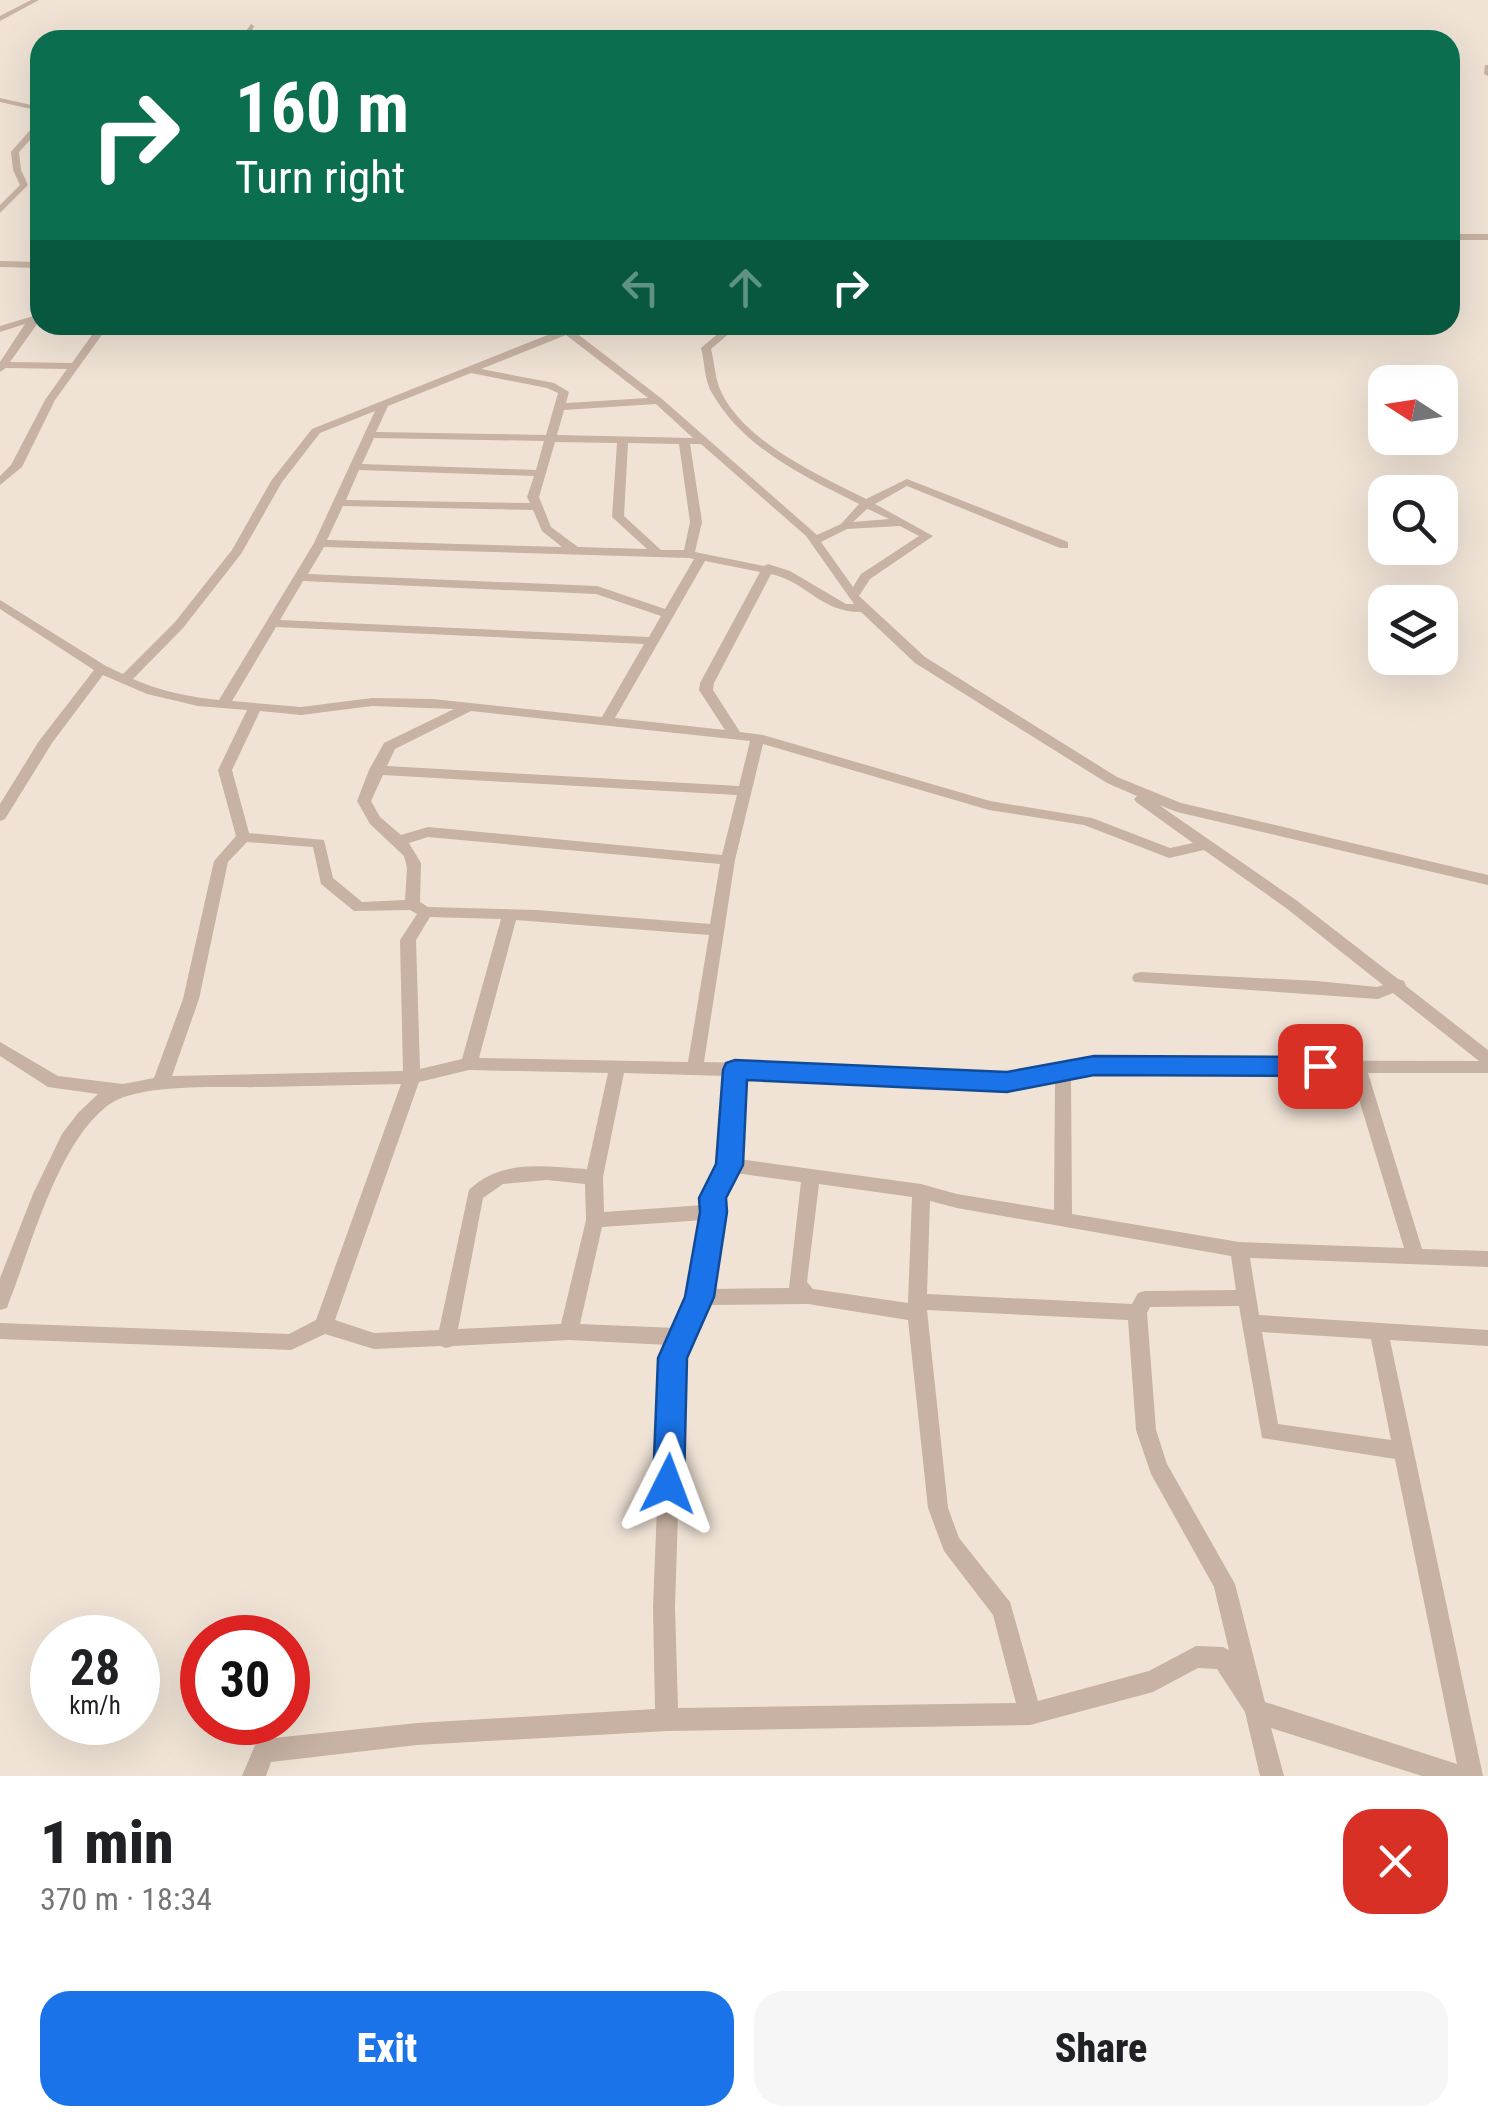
<!DOCTYPE html>
<html lang="en">
<head>
<meta charset="utf-8">
<style>
  :root { --surface:#fff; --page:#f6f6f6; --text:#202124; --muted:#757577; --accent:#1a73e8 }
  body { margin:0; font-family:"Roboto Condensed",sans-serif; background:var(--page); color:var(--text); height:100vh; display:flex; flex-direction:column; font-size:38px; white-space:nowrap }
  * { box-sizing:border-box; margin:0 }
  p { font-size:32px; color:var(--muted) }
  .icon { flex:none; width:55px; height:55px; fill:none; stroke:currentColor; stroke-width:2; stroke-linecap:round; stroke-linejoin:round }
  .map { position:relative; height:1776px; overflow:hidden }
  .side { display:flex; flex-direction:column; background:var(--surface); flex:1 }
  .side>* { flex:none }
  .hud { position:absolute; left:30px; top:30px; width:1430px; height:305px; border-radius:30px; box-shadow:0 10px 40px #0002; background:#0b6e4f; color:#fff; overflow:hidden }
  .needle { width:65px; rotate:282deg }
  .buttons { position:absolute; left:1368px; top:365px; display:grid; gap:20px }
  .buttons a { display:grid; place-items:center; width:90px; height:90px; border-radius:20px; background:var(--surface); box-shadow:0 10px 40px #0002; font-size:50px }
  .speed { position:absolute; left:30px; top:1615px; display:flex; gap:20px; font-size:50px; font-weight:700; text-align:center }
  .speed>* { display:grid; place-content:center; width:130px; height:130px; border-radius:50%; background:var(--surface); box-shadow:0 10px 40px #0002; line-height:1 }
  .speed small { font-size:25px; font-weight:400 }
  .speed .limit { border:15px solid #d22; background:#fff; color:#111 }
  .pin { position:absolute; display:grid; place-items:center; width:85px; height:85px; color:#fff; margin:-42px; border-radius:20px; box-shadow:0 5px 15px #0006 }
  .me { position:absolute; width:110px; margin:-55px; rotate:3deg; stroke-linejoin:round; filter:drop-shadow(0 0 8px #0008) }
  .turn { display:flex; align-items:center; gap:35px; height:210px; padding:0 40px; font-size:45px }
  .turn .icon { width:130px; height:130px; stroke-width:2.5 }
  .turn b { display:block; font-size:70px; line-height:85px }
  .lanes { display:flex; align-items:center; height:95px; padding:0 40px; background:#0003; justify-content:center; gap:50px; direction:ltr }
  .lanes .off { opacity:.35 }
  .round { display:grid; place-items:center; flex:none; width:105px; height:105px; border-radius:30px; background:var(--page) }
  .head { display:flex; align-items:center; justify-content:space-between; height:170px; padding:0 40px }
  h1 { font-size:60px; font-weight:800; line-height:75px }
  .cta { display:flex; gap:20px; margin-top:auto; padding:20px 40px }
  .cta a { flex:1; height:115px; border-radius:30px; background:var(--accent); color:#fff; font-size:40px; font-weight:800; line-height:115px; text-align:center }
  .cta a+a { background:var(--page); color:var(--text) }
  .map>svg:first-child { display:block }
  .lines { fill:none; stroke-linecap:round; stroke-linejoin:round }
  .minor { fill:#c7b2a3; fill-rule:evenodd }
  .route { fill:#1a73e8; stroke:#114b97; stroke-width:2.5 }
</style>
</head>
<body>
<div class="map">
<svg width="1488" height="1776" viewBox="0 0 1488 1776">
  <rect width="100%" height="100%" fill="#f0e3d6"/>
  <g class="lines">
    <g class="minor">
      <path d="M31,0h8l-39,21v-5z"/>
      <path d="M251,24l3,2 -6,14h-8z"/>
      <path d="M1485,65h3v11l-4,-2z"/>
      <path d="M0,98l40,9v4l-40,-9z"/>
      <path d="M37,122h3v7l-21,23 2,18 7,15 -28,28v-8l20,-20 -7,-15 -2,-18z"/>
      <rect x="1450" y="234" width="38" height="6"/>
      <path d="M0,261l40,1v6l-40,-1z"/>
      <path d="M40,314v6l-30,42 62,1 27,-38h10l-54,75 -33,67 -22,18v-9l11,-11 34,-65 22,-31 -61,-1 -6,4v-10l25,-38 -25,8v-6z"/>
      <path d="M555,325h11l96,74 155,136 24,-11 18,-20c-54,-27 -116,-56 -147,-111 -8,-13 -7,-30 -11,-45l27,-23h11l-28,24c3,12 4,26 8,38 21,53 99,88 147,112l41,-20 161,63v6h-8l-153,-62 -32,18 58,32 -63,43 -11,17 66,61 192,120 64,26 307,72v10l-311,-73 -18,-7 137,95 102,79 6,2 2,5 82,64v23h-120l54,176 66,2v16l-238,-9 9,57 229,15v16l-98,-6 93,436h-61l-151,-48 13,48h-24l-15,-64 -28,-43 -19,-1 -45,24 -123,33 -363,6 -250,14 -146,17 -5,14h-24l14,-33 8,-4 153,-16 238,-14 -2,-102 10,-249 6,-13 -100,-5 -116,6 -7,2 -6,-2 -66,3 -49,-15 -34,16 -291,-11v-16l289,11 27,-14 85,-236c-46,1 -91,2 -137,3 -39,1 -127,-5 -157,19 -50,39 -75,138 -98,196l-2,6 -7,2v-32l33,-84 29,-60 16,-21 20,-19 -50,-7 -48,-31v-14l58,34 65,8 31,-6 29,-79 31,-138 22,-25 -18,-66 29,-60 -49,-4 -51,-12 -44,-19 -51,68 -47,76 -5,2v-17l39,-63 55,-71 -94,-61v-9l106,66 17,8 52,-52 57,-72 39,-69 41,-52 248,-99zM566,335l82,63 -82,5 3,-11 -15,-9 -73,-14zM471,373l76,15 11,5 -12,42 -170,-3 12,-26zM656,404l37,34 -136,-3 7,-25zM375,411l-61,132 -95,157c-29,-3 -59,-9 -86,-21l50,-51 58,-74 41,-72 38,-49zM374,438l170,3 -8,29 -174,-6zM555,442l62,1 -5,74 35,32 -69,-2 -27,-20 -12,-30zM628,443l51,1 11,78 -6,28h-23l-37,-34zM690,444h11l105,92 48,68h-8l-56,-33 -22,-7 -4,2 -69,-14 7,-30zM359,470l175,6 -7,21 3,6 -184,-3zM343,506l190,4 9,21 20,16 -235,-7zM867,509h1l21,10 -36,3zM900,526l19,10 -58,38 -8,13 -32,-45 26,-13zM324,547l365,11 5,1 -29,50 -68,-23 -289,-12zM705,561l55,11 -60,111 -1,7 26,40 -110,-12zM771,574c36,8 49,38 90,38l54,51 192,120 30,13 -3,3 2,3 57,41 -23,5 -78,-30 -102,-17 -227,-66 -23,-3 -27,-42 1,-7zM303,581l293,13 65,22 -12,21 -369,-17zM276,627l368,17 -42,73 -169,-18 -61,-1 -71,9 -69,-6zM372,706l82,3 -70,34 -15,27 -12,31 13,23 34,32 3,12 -2,32 -43,2 -29,-24 -9,-38 -75,-7 -17,-63 28,-59 41,4zM471,711l279,30 -11,45 -352,-20 8,-17zM763,744l226,66 95,15 85,33 35,-8 82,58 97,77 -6,2 -60,-6 -177,-9 -6,2 -2,4 2,4 244,17 15,-6 86,68 -385,-1 -87,16 -190,-11 -113,-3 31,-202zM383,775l354,20 -15,60 -294,-28 -27,8 -21,-18 -9,-16zM428,837l292,27 -10,60 -173,-14 -109,-3 -8,-5 1,-39 -12,-20zM247,842l66,5 8,37 33,27 56,-1 7,4 -17,26 3,131 -231,5 27,-77 29,-137zM430,917l71,2 -39,140 -42,10 -4,-129zM516,920l193,15 -21,127 -209,-4zM469,1070l139,3 -21,96c-42,-2 -85,-11 -118,21l-30,140 -65,3 -39,-13 84,-238zM1094,1072l257,1 53,175 -165,-6 -167,-28 -1,-137zM624,1073l102,3 -5,89 -18,33 1,7 -100,7 -1,-35zM743,1076l74,1 190,11 48,-8 -1,130 -97,-16 -36,-10 -182,-25zM735,1173l66,9 -12,106 -79,1 13,-77 -2,-14zM547,1180l38,4 1,36 -25,104 -103,5 25,-131 20,-14zM819,1184l93,13 -4,106 -95,-14 -6,-7zM930,1201l27,7 274,48 5,34 -91,1 -7,2 -6,11 -205,-10zM704,1220l-14,77 -14,31 -96,-4 22,-97zM808,1304l100,16 20,188 16,43 49,64 23,88 -338,5 -3,-101 8,-249 11,-21 11,-32zM1239,1306l23,132 133,21 62,305 -192,-62 -30,-118 -68,-120 -11,-34 -9,-117 3,-6zM927,1310l201,10 8,110 15,44 63,113 15,63 -6,-3 -27,-1 -47,25 -111,30 -28,-99 -51,-64 -11,-30zM1262,1332l109,7 20,101 -113,-16z"/>
    </g>
  </g>
  <path class="route" d="M1094,1056l226,1 9,3 4,6 -4,7 -9,3 -226,-1 -87,17 -260,-12 -4,85 -17,33 1,14 -13,85 -27,61 -3,126 -4,10 -12,5 -11,-5 -4,-10 5,-126 27,-61 15,-85 -1,-14 17,-34 7,-94 3,-7 9,-3 272,12z"/>
</svg>
<div class="buttons">
<a><svg class="needle" viewBox="-14 -14 28 28"><path d="M0-13l5 13h-10z" fill="#e53935"/><path d="M0 13l5-13h-10z" fill="#757577"/></svg></a>
<a><svg class="icon" aria-label="search" viewBox="0 0 24 24"><circle cx="10" cy="10" r="6"/><path d="M15 15l6 6"/></svg></a>
<a><svg class="icon" aria-label="layers" viewBox="0 0 24 24"><path d="M12 4l9 5-9 5-9-5zM3 14l9 5 9-5"/></svg></a>
</div>
<div class="speed"><div>28<small>km/h</small></div><div class="limit">30</div></div>
<div class="pin" style="left:1320px;top:1066px;background:#d93025"><svg class="icon" aria-label="arrive" viewBox="0 0 24 24"><path d="M6 21V4h12l-3 4 3 4H6"/></svg></div>
<svg class="me" style="left:668px;top:1484px" viewBox="-20 -20 40 40"><path d="M0-17L14 15 0 8-14 15z" fill="#1a73e8" stroke="#fff" stroke-width="4"/></svg>
<div class="hud">
<div class="turn"><svg class="icon" aria-label="right" viewBox="0 0 24 24"><path d="M7 20v-9h11M14 6l5 5-5 5"/></svg><div><b>160 m</b>Turn right</div></div>
<div class="lanes"><svg class="icon off" aria-label="left" viewBox="0 0 24 24"><path d="M17 20v-9H6M10 6l-5 5 5 5"/></svg><svg class="icon off" aria-label="ahead" viewBox="0 0 24 24"><path d="M12 20V5M6 11l6-6 6 6"/></svg><svg class="icon" aria-label="right" viewBox="0 0 24 24"><path d="M7 20v-9h11M14 6l5 5-5 5"/></svg></div>
</div>
</div>
<section class="side">
<div class="head"><div><h1>1 min</h1><p>370 m · 18:34</p></div><a class="round" style="background:#d93025;color:#fff"><svg class="icon" aria-label="close" viewBox="0 0 24 24"><path d="M6 6l12 12M18 6L6 18"/></svg></a></div>
<div class="cta"><a>Exit</a><a>Share</a></div>
</section>
</body>
</html>
